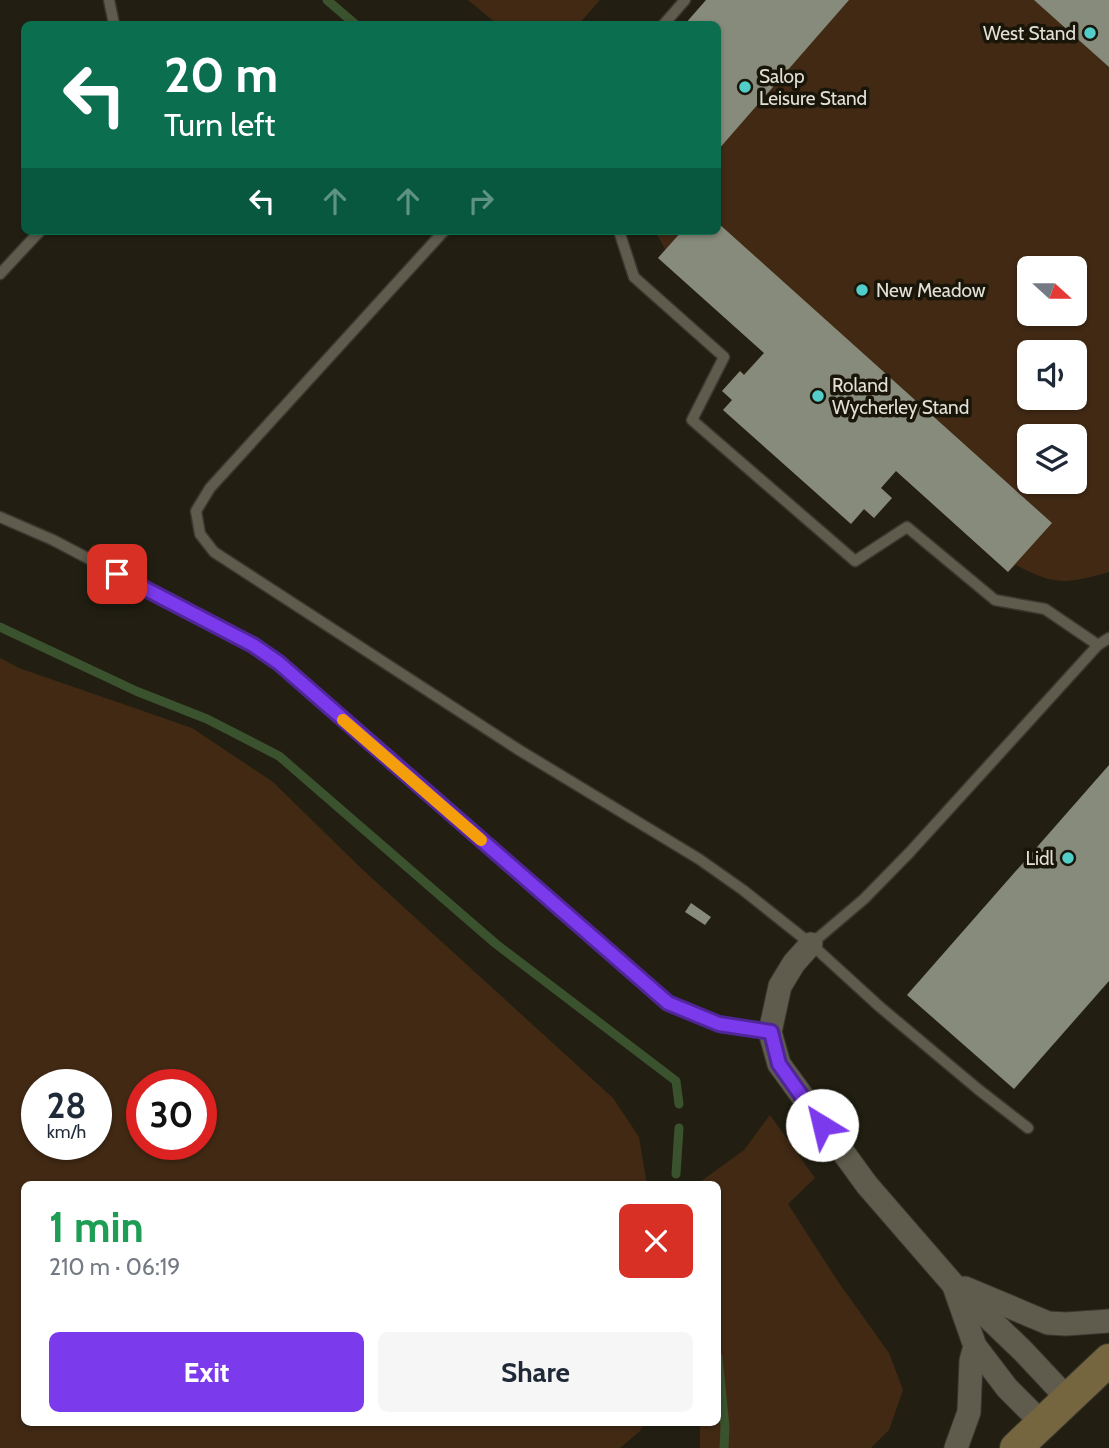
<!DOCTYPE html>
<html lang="en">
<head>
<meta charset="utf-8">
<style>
  :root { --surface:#fff; --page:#f6f6f7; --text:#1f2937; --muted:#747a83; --accent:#7c3aed }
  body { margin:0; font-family:Cabin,sans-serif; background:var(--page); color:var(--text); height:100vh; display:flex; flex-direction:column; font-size:26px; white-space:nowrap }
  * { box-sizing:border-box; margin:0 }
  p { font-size:23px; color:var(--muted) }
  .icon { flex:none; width:38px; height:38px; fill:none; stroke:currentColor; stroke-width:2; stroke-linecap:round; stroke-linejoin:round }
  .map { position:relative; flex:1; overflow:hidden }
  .drawer { position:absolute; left:21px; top:1181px; width:700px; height:245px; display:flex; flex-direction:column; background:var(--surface); border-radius:10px; box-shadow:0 2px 5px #0004 }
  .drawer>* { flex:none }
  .banner { position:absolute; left:21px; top:21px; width:700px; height:214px; border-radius:10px; box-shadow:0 2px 5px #0004; background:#0b6e4f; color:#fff; overflow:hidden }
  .needle { width:46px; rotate:111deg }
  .tools { position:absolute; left:1017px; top:256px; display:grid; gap:14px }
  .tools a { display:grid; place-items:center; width:70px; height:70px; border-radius:10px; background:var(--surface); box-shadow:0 2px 5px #0004; font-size:35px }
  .speed { position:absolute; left:21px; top:1069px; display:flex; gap:14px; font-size:35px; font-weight:700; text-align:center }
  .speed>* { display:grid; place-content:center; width:91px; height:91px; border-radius:50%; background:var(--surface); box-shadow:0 2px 5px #0004; line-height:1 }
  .speed small { font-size:18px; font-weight:400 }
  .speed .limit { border:10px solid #d22; background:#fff; color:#111 }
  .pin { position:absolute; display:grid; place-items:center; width:60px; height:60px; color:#fff; margin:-30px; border-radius:14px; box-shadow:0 4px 10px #0006 }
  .me { position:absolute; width:77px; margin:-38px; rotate:324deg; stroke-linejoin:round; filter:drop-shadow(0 0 5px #0008) }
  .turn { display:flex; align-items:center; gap:24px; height:147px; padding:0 28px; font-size:32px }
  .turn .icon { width:91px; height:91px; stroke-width:2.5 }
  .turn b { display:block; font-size:49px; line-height:60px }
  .lanes { display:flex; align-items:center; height:66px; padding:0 28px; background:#0003; justify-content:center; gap:35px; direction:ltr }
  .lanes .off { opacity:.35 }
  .round { display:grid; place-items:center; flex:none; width:74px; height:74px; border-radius:10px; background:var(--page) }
  .summary { display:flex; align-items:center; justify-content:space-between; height:119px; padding:0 28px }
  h1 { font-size:42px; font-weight:800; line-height:52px; color:#1e9e55 }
  .cta { display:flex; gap:14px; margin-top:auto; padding:14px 28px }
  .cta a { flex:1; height:80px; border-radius:10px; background:var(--accent); color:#fff; font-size:28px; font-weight:800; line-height:80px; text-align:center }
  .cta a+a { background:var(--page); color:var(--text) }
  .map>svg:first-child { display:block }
  .green { fill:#412914; fill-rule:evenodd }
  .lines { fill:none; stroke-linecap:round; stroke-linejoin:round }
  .stream { stroke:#3a532e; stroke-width:9 }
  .building { fill:#878b7b }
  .service-casing { stroke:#3a3830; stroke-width:13 }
  .minor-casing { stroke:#3a3830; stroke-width:25 }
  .secondary-casing { stroke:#3a3830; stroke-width:34 }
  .service { stroke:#5f5c4d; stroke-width:10 }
  .minor { stroke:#5f5c4d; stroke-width:23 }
  .secondary { stroke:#76663f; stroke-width:32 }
  .route-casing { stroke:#51269a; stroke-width:18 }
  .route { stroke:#7c3aed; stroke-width:12 }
  .slow { stroke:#f59e0b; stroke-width:12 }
  .poi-dot { fill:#53cdca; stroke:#191609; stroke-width:2.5 }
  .labels { text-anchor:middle; stroke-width:7; stroke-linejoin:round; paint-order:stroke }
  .poi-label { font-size:19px; fill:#e2e0d7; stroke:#191609; text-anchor:start }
</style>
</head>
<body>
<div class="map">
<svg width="1109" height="1448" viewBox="0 0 1109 1448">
  <rect width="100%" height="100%" fill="#221f12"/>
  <g class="green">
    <path d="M468,0h132l-21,24h-82z"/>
    <path d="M706,0h403v572c-43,12 -53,14 -93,-7l-8,7 -112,-101 -15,17 11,10 -18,20 -10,-8 -13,14 -128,-114 9,-10 -10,-9 18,-20 4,3 20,-21 -106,-95 7,-9 -10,-18h63v-207h-33zM1029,268h45v45h-45zM1029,352h45v45h-45zM1029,436h45v45h-45z"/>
    <path d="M0,658l19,10 173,60 81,54 90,88 250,228 26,39 8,48h-623v238h620l-4,8 -20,17h-620zM96,1085v59h-59v-59zM201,1085v59h-59v-59z"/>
    <path d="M770,1115l45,63 -27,26 49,76 52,73 14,37 -14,40 -18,18h-171v-25h18v-238h-22l48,-35z"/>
  </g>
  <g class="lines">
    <g class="stream">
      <path d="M327,0l28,24"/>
      <path d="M0,627l136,64 71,28 72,37 217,188 180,137 3,23"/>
      <path d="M676,1174l3,-46"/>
      <path d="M718,1357l7,70 -1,21"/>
    </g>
  </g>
  <g class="building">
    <path d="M706,0h143l-131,150v-126h-33z"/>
    <path d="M1034,0h75v67z"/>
    <path d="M718,223l334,300 -44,49 -112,-101 -15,17 11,10 -18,20 -10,-9 -13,15 -128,-114 9,-10 -10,-9 18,-20 4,4 20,-22 -106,-95 24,-27h36z"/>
    <path d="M1109,765v216l-95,108 -107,-94z"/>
    <path d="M691,903l20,14 -6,8 -20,-13z"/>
  </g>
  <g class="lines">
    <defs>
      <g id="service">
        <path d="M109,0l5,24"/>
        <path d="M664,24l21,-24"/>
        <path d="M444,231l-234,257 -14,23 4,23 14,18 305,198 180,109 44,31 68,54 69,63 99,83 49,38"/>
        <path d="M619,231l15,46 90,80 -32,63 163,141 52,-34 88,73 50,9 53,36"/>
        <path d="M0,274l40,-43"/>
        <path d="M0,517l53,23 200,105 49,37 366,321 51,21 51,8"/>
        <path d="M811,944l53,-45 46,-47 188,-207 11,-7"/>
      </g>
      <g id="minor">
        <path d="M811,944l-17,19 -14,23 -10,46 9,32 88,121 85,98 71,68 45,48"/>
        <path d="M965,1288l83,35 18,1 43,-3"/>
        <path d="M955,1289l20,57 32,42 36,36"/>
        <path d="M956,1448l13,-36 2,-51 4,-15"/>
      </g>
      <path id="secondary" d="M1016,1448l93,-88"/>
    </defs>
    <use href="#service" class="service-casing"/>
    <use href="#minor" class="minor-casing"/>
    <use href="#secondary" class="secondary-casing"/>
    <use href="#service" class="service"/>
    <use href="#minor" class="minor"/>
    <use href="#secondary" class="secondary"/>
  </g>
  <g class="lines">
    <defs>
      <path id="route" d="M117,574l136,71 26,18 389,340 51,21 52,8 8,32 43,61"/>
    </defs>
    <use href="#route" class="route-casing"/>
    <use href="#route" class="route"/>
    <path class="slow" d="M343,720l138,120"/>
  </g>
  <g class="poi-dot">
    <circle cx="1090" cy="33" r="7"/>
    <circle cx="745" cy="87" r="7"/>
    <circle cx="862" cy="290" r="7"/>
    <circle cx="818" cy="396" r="7"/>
    <circle cx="1068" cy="858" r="7"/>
  </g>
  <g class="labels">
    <g class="poi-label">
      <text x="1076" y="40" text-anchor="end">West Stand</text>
      <text x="759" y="83">Salop<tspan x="759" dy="22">Leisure Stand</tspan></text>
      <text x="876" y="297">New Meadow</text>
      <text x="832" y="392">Roland<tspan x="832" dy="22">Wycherley Stand</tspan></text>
      <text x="1054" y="865" text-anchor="end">Lidl</text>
    </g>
  </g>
</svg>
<div class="tools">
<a><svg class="needle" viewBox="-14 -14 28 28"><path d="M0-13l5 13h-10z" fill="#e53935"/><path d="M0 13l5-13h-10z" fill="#747a83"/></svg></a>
<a><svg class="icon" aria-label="sound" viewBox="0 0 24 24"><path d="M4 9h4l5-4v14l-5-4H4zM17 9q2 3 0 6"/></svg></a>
<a><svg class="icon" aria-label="layers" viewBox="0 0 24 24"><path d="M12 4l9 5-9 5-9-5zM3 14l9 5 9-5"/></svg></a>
</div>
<div class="speed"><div>28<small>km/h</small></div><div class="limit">30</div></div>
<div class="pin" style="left:117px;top:574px;background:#d93025"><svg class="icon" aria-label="arrive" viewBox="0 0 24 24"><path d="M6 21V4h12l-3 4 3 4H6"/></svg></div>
<svg class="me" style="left:822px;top:1125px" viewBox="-20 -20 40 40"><circle r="19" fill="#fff"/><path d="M0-13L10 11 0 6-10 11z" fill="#7c3aed"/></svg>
<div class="banner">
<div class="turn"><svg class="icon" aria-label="left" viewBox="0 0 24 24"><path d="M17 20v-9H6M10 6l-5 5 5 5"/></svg><div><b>20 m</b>Turn left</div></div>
<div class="lanes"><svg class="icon" aria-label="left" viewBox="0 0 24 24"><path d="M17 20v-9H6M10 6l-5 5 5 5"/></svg><svg class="icon off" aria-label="ahead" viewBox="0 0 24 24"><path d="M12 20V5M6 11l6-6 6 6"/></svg><svg class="icon off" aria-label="ahead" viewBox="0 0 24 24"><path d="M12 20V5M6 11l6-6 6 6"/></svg><svg class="icon off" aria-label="right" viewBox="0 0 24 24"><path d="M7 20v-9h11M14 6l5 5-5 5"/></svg></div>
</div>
<section class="drawer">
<div class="summary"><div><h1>1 min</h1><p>210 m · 06:19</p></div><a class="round" style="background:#d93025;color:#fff"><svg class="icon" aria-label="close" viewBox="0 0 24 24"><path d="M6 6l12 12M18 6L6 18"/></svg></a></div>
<div class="cta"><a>Exit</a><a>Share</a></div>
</section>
</div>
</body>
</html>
